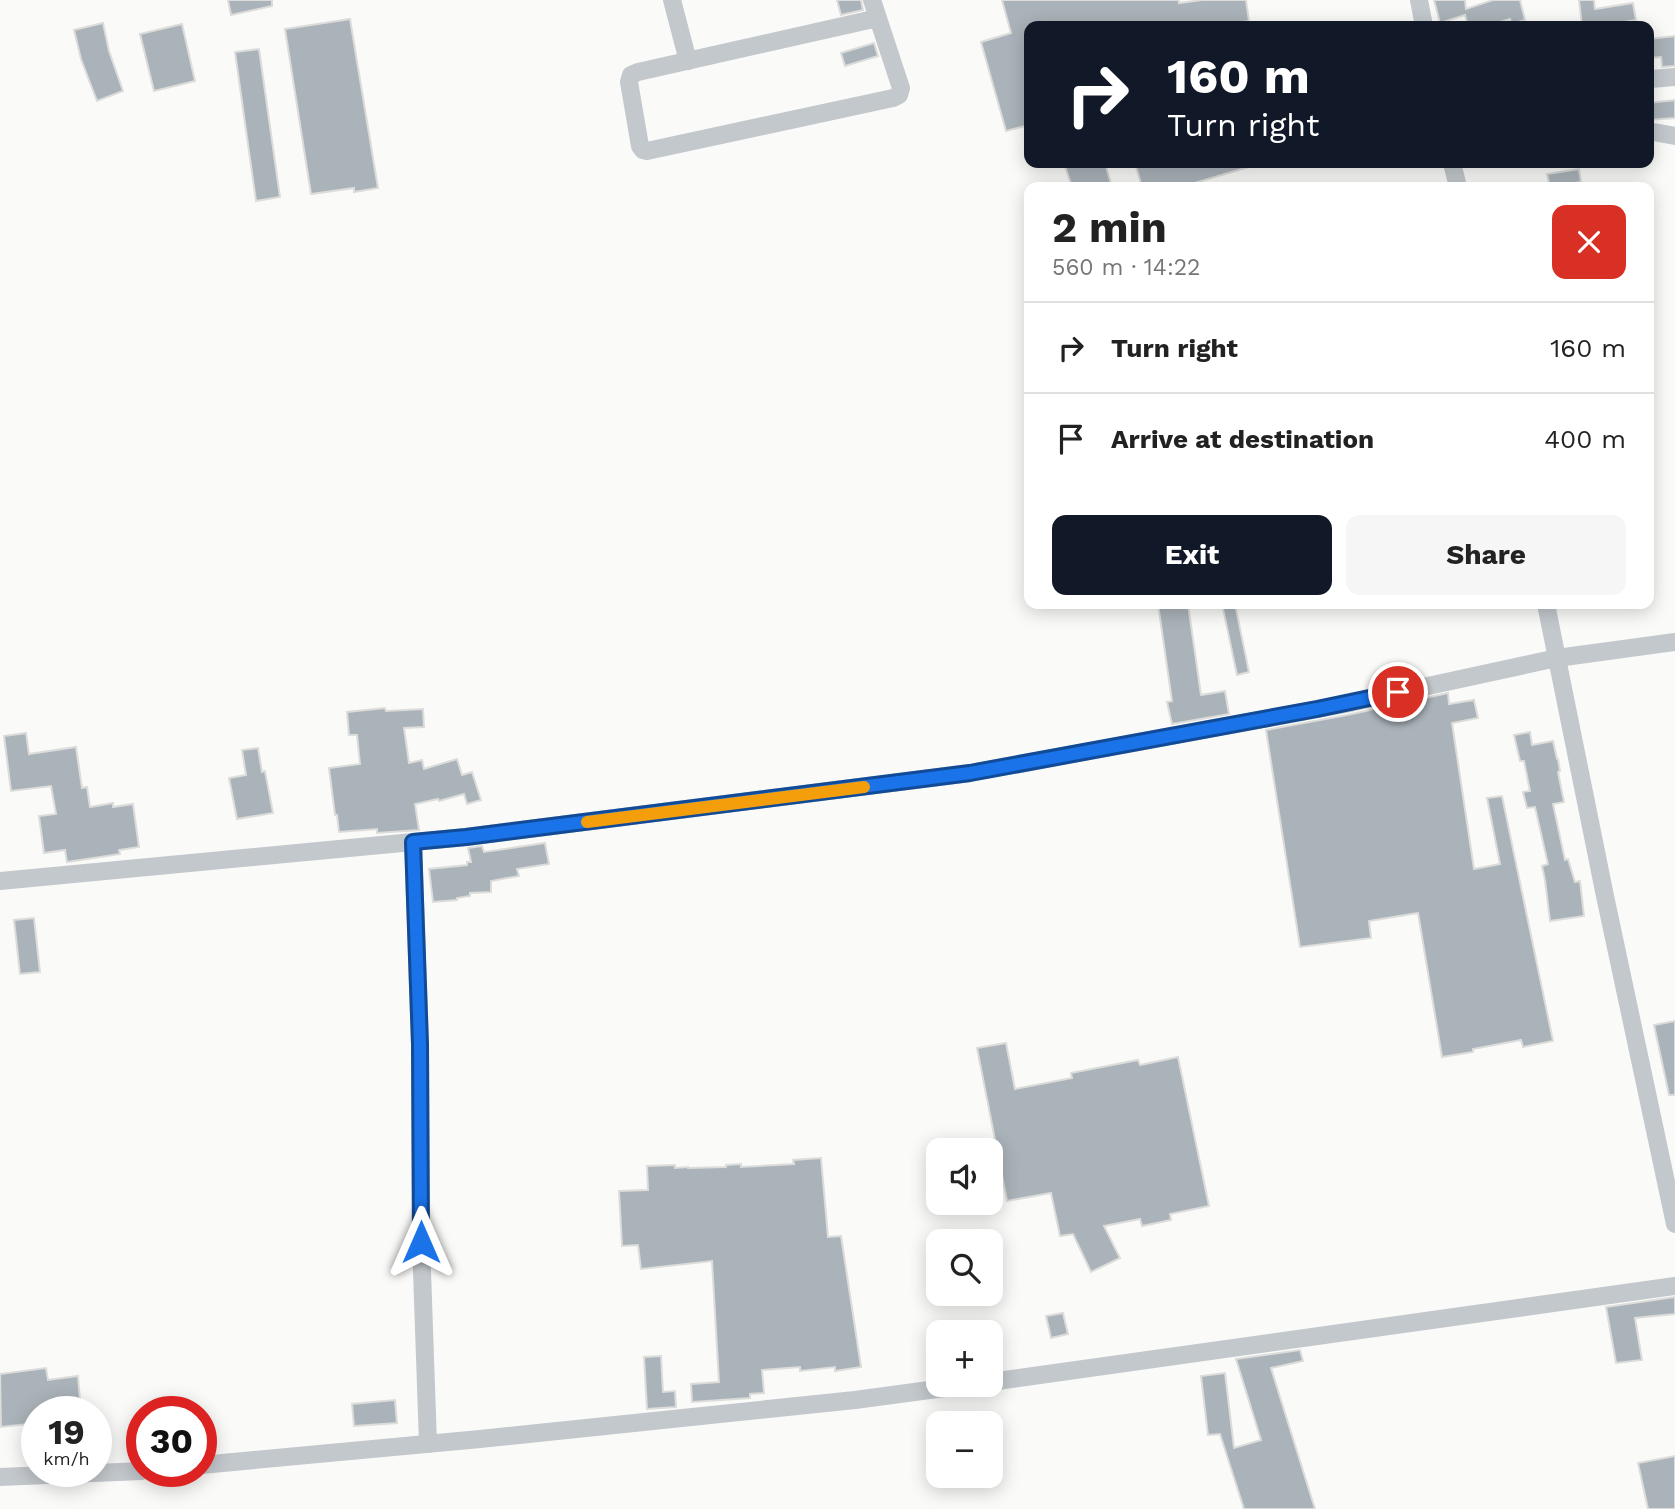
<!DOCTYPE html>
<html lang="en">
<head>
<meta charset="utf-8">
<style>
  :root { --surface:#fff; --page:#f6f6f6; --text:#222; --muted:#767676; --line:#e0e0e0; --accent:#111827 }
  body { margin:0; font-family:"Work Sans",sans-serif; background:var(--page); color:var(--text); height:100vh; display:flex; flex-direction:column; font-size:26px; white-space:nowrap }
  * { box-sizing:border-box; margin:0 }
  p { font-size:23px; color:var(--muted) }
  .icon { flex:none; width:38px; height:38px; fill:none; stroke:currentColor; stroke-width:2; stroke-linecap:round; stroke-linejoin:round }
  .map { position:relative; flex:1; overflow:hidden }
  .panel { position:absolute; left:1024px; top:182px; width:630px; height:427px; display:flex; flex-direction:column; background:var(--surface); border-radius:14px; box-shadow:0 4px 18px #0003 }
  .panel>* { flex:none }
  .banner { position:absolute; left:1024px; top:21px; width:630px; height:147px; border-radius:14px; box-shadow:0 4px 18px #0003; background:#111827; color:#fff; overflow:hidden }
  .tools { position:absolute; left:926px; top:1138px; display:grid; gap:14px }
  .tools a { display:grid; place-items:center; width:77px; height:77px; border-radius:14px; background:var(--surface); box-shadow:0 4px 18px #0003; font-size:35px }
  .speed { position:absolute; left:21px; top:1396px; display:flex; gap:14px; font-size:35px; font-weight:700; text-align:center }
  .speed>* { display:grid; place-content:center; width:91px; height:91px; border-radius:50%; background:var(--surface); box-shadow:0 4px 18px #0003; line-height:1 }
  .speed small { font-size:18px; font-weight:400 }
  .speed .limit { border:10px solid #d22; background:#fff; color:#111 }
  .pin { position:absolute; display:grid; place-items:center; width:60px; height:60px; color:#fff; margin:-30px; border:4px solid #fff; border-radius:50%; box-shadow:0 2px 7px #0007 }
  .me { position:absolute; width:77px; margin:-38px; rotate:0deg; stroke-linejoin:round; filter:drop-shadow(0 0 5px #0008) }
  .turn { display:flex; align-items:center; gap:24px; height:147px; padding:0 28px; font-size:32px }
  .turn .icon { width:91px; height:91px; stroke-width:2.5 }
  .turn b { display:block; font-size:49px; line-height:60px }
  .round { display:grid; place-items:center; flex:none; width:74px; height:74px; border-radius:14px; background:var(--page) }
  .summary { display:flex; align-items:center; justify-content:space-between; height:119px; padding:0 28px }
  h1 { font-size:42px; font-weight:700; line-height:52px }
  .button { display:flex; gap:14px; margin-top:auto; padding:14px 28px }
  .button a { flex:1; height:80px; border-radius:14px; background:var(--accent); color:#fff; font-size:28px; font-weight:700; line-height:80px; text-align:center }
  .button a+a { background:var(--page); color:var(--text) }
  ul { padding:0; list-style:none }
  li { display:flex; align-items:center; gap:21px; height:91px; padding:0 28px; border-top:2px solid var(--line) }
  li div { flex:1 }
  li b { display:block; font-size:26px }
  li em { font-style:normal }
  .map>svg:first-child { display:block }
  .building { fill:#aab3b9; stroke:#dcdcda; stroke-width:2 }
  .lines { fill:none; stroke-linecap:round; stroke-linejoin:round }
  .street { stroke:#c3c8cc; stroke-width:18 }
  .route-casing { stroke:#114b97; stroke-width:18 }
  .route { stroke:#1a73e8; stroke-width:12 }
  .slow { stroke:#f59e0b; stroke-width:12 }
</style>
</head>
<body>
<div class="map">
<svg width="1675" height="1509" viewBox="0 0 1675 1509">
  <rect width="100%" height="100%" fill="#fafaf8"/>
  <g class="building">
    <path d="M228,0h44v6l-41,9z"/>
    <path d="M837,0h24l2,10 -22,5z"/>
    <path d="M1002,0h177v3l23,-3h44l3,21 -36,5h-184v99l-23,6 -25,-89 30,-9z"/>
    <path d="M1434,0h31l1,9 27,-9h27l5,20 -14,4 -1,-5 -23,7h-19l-3,-11 -25,8z"/>
    <path d="M1579,0h15l1,9 38,-6 3,17 -35,6h-19z"/>
    <path d="M350,19l28,169 -24,4v-4l-43,6 -26,-165z"/>
    <path d="M103,23l6,28 14,40 -26,10 -16,-42 -7,-29z"/>
    <path d="M182,24l13,57 -41,10 -14,-57z"/>
    <path d="M1675,36v30l-13,1 -1,-10 -13,1v-19z"/>
    <path d="M874,43l4,13 -33,10 -4,-13z"/>
    <path d="M259,49l21,148 -24,4 -21,-149z"/>
    <path d="M1675,100v18l-27,2v-17z"/>
    <path d="M1064,163h41l7,24h-40z"/>
    <path d="M1135,163h116l1,3 -71,21h-39z"/>
    <path d="M1579,169l2,13 -31,5 -3,-13z"/>
    <path d="M1158,604h30l13,91 24,-4 4,23 -57,10 -5,-22 5,-1z"/>
    <path d="M1222,604h13l14,68 -12,3z"/>
    <path d="M1448,693l1,11 25,-4 4,18 -26,5 22,146 26,-5 -13,-66 15,-2 51,245 -30,6 -2,-7 -48,9v3l-31,5 -24,-144 -49,8 2,17 -71,9 -34,-217 81,-15z"/>
    <path d="M385,708l1,3 37,-2 1,18 -20,1 5,35 13,-3 2,9 33,-10 5,16 10,-3 9,28 -14,4 -3,-10 -25,7 -1,-2 -23,5 4,26 -42,3v-4l-38,3 -2,-17h-2l-6,-47 31,-4 -3,-29h-8l-2,-23z"/>
    <path d="M1530,732l2,13 21,-4 4,18h1l2,12 -2,1 6,30 -11,2 12,56 3,-1 7,23 5,-1 4,35 -34,5 -5,-41 -3,-14 6,-2 -13,-57 -8,1 -4,-16 7,-1 -6,-30h-4l-6,-26z"/>
    <path d="M26,733l3,21 47,-7 6,41 5,-1 3,20 23,-4v4l20,-3 6,43 -20,3 1,4 -53,8 -2,-12 -21,3 -5,-37 17,-2 -5,-28 -40,5 -7,-55z"/>
    <path d="M258,748l4,24 3,-1 8,42 -36,6 -8,-41 17,-3 -4,-25z"/>
    <path d="M545,843l4,21 -32,5 2,7 -28,5v11l-21,1v3l-13,2v2l-24,2 -4,-33 38,-4v-3h4l-3,-14 14,-2 2,6z"/>
    <path d="M34,918l6,54 -20,2 -6,-54z"/>
    <path d="M1675,1021v74h-6l-15,-70z"/>
    <path d="M1006,1043l9,46 57,-11 -1,-5 67,-13 2,5 38,-8 31,149 -39,8 1,6 -29,6 -2,-7 -36,7 16,32 -29,14 -18,-38 -13,2 -9,-43 -44,8 -30,-153z"/>
    <path d="M821,1158l7,79 13,-1 20,131 -26,4v-4l-35,4v-4l-38,3 2,23 -14,1v4l-58,4 -1,-18 28,-2 -7,-121 -71,8 -3,-24 -16,1 -3,-55 29,-1 -1,-24 28,-1v3l13,-1v1l38,-1v-2l15,-1v3l53,-3 -1,-4z"/>
    <path d="M1675,1297v17l-40,4 7,42 -26,3 -10,-56z"/>
    <path d="M1063,1313l5,21 -17,4 -5,-22z"/>
    <path d="M1300,1350l3,11 -32,7 44,141h-71l-24,-75 -12,1 -7,-59 24,-3 9,75 27,-8 -25,-81z"/>
    <path d="M661,1356l2,36 12,-1 1,16 -29,2 -3,-52z"/>
    <path d="M46,1368l2,12 30,-4 3,36h-44v11l-36,4 -1,-53z"/>
    <path d="M395,1400l2,23 -43,3 -2,-22z"/>
    <path d="M1675,1456v53h-27l-10,-46z"/>
  </g>
  <g class="lines">
    <g class="street">
      <path d="M672,0l16,61"/>
      <path d="M872,0l29,88 -2,7 -6,3 -246,53 -4,-1 -3,-4 -11,-64 2,-7 7,-3 240,-54"/>
      <path d="M1419,0l5,26"/>
      <path d="M1651,79l24,-2"/>
      <path d="M1648,131l27,5"/>
      <path d="M1452,163l6,24"/>
      <path d="M1546,604l59,292 70,328"/>
      <path d="M413,842l7,202 1,198 7,202"/>
      <path d="M0,881l466,-44 504,-64 375,-69 212,-46 118,-16"/>
      <path d="M990,1382l685,-96"/>
      <path d="M201,1465l279,-26 375,-39 119,-16"/>
      <path d="M0,1477l142,-6"/>
    </g>
  </g>
  <g class="lines">
    <defs>
      <path id="route" d="M421,1242l-1,-198 -7,-202 53,-5 504,-64 347,-64 81,-17"/>
    </defs>
    <use href="#route" class="route-casing"/>
    <use href="#route" class="route"/>
    <path class="slow" d="M587,822l277,-35"/>
  </g>
</svg>
<div class="tools">
<a><svg class="icon" aria-label="sound" viewBox="0 0 24 24"><path d="M4 9h4l5-4v14l-5-4H4zM17 9q2 3 0 6"/></svg></a>
<a><svg class="icon" aria-label="search" viewBox="0 0 24 24"><circle cx="10" cy="10" r="6"/><path d="M15 15l6 6"/></svg></a>
<a>+</a>
<a>−</a>
</div>
<div class="speed"><div>19<small>km/h</small></div><div class="limit">30</div></div>
<div class="pin" style="left:1398px;top:692px;background:#d93025"><svg class="icon" aria-label="arrive" viewBox="0 0 24 24"><path d="M6 21V4h12l-3 4 3 4H6"/></svg></div>
<svg class="me" style="left:421px;top:1242px" viewBox="-20 -20 40 40"><path d="M0-17L14 15 0 8-14 15z" fill="#1a73e8" stroke="#fff" stroke-width="4"/></svg>
<div class="banner">
<div class="turn"><svg class="icon" aria-label="right" viewBox="0 0 24 24"><path d="M7 20v-9h11M14 6l5 5-5 5"/></svg><div><b>160 m</b>Turn right</div></div>
</div>
<section class="panel">
<div class="summary"><div><h1>2 min</h1><p>560 m · 14:22</p></div><a class="round" style="background:#d93025;color:#fff"><svg class="icon" aria-label="close" viewBox="0 0 24 24"><path d="M6 6l12 12M18 6L6 18"/></svg></a></div>
<ul>
<li><svg class="icon" aria-label="right" viewBox="0 0 24 24"><path d="M7 20v-9h11M14 6l5 5-5 5"/></svg><div><b>Turn right</b></div><em>160 m</em></li>
<li><svg class="icon" aria-label="arrive" viewBox="0 0 24 24"><path d="M6 21V4h12l-3 4 3 4H6"/></svg><div><b>Arrive at destination</b></div><em>400 m</em></li>
</ul>
<div class="button"><a>Exit</a><a>Share</a></div>
</section>
</div>
</body>
</html>
